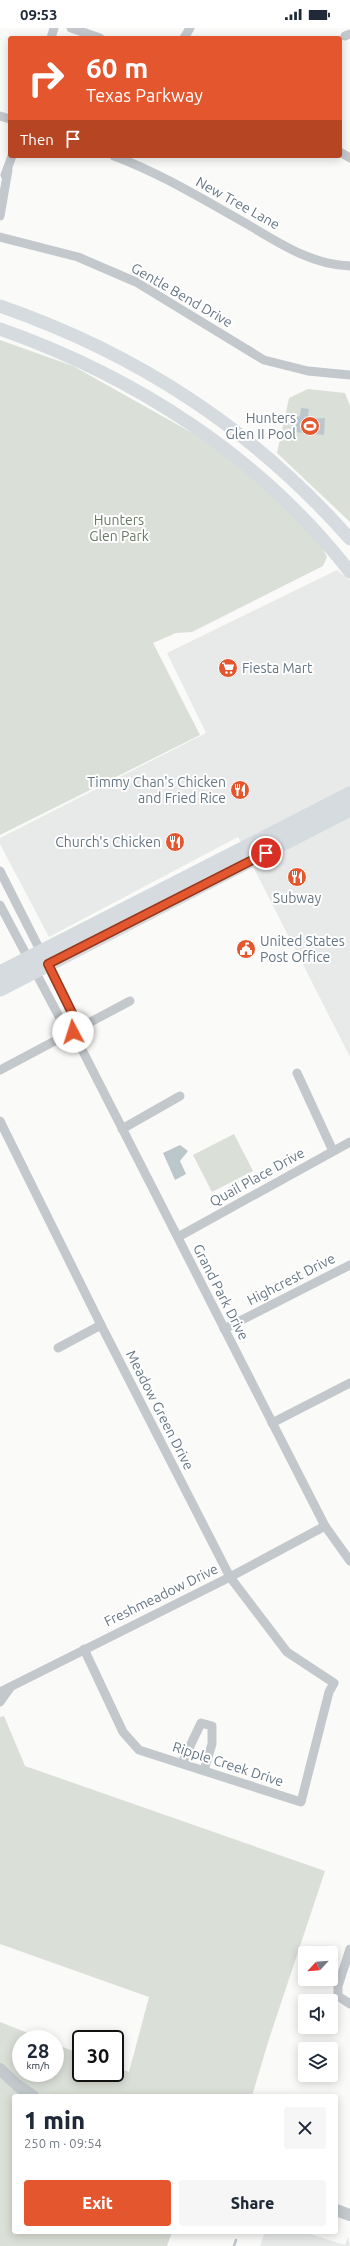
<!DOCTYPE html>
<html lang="en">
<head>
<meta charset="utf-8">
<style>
  :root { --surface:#fff; --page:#f6f6f7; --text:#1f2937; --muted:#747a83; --accent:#e4572e }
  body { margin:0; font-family:Ubuntu,sans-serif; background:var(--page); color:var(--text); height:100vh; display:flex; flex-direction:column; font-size:15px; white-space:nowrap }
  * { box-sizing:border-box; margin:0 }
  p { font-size:13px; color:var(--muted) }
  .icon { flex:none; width:22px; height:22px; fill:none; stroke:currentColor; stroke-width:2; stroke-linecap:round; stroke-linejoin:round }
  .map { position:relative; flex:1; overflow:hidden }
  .sheet { position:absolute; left:12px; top:2066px; width:326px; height:140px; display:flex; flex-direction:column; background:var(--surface); border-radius:4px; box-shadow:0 2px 10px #0003 }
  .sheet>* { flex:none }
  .top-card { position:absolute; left:8px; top:8px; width:334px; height:122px; border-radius:4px; box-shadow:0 2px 10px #0003; background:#e4572e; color:#fff; overflow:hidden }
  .needle { width:26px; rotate:244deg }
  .tools { position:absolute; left:298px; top:1918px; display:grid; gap:8px }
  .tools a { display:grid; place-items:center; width:40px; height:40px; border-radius:4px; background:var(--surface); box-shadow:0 2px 10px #0003; font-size:20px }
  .speed { position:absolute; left:12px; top:2002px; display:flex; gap:8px; font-size:20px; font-weight:700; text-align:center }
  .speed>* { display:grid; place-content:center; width:52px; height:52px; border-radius:50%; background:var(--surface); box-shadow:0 2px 10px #0003; line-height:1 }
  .speed small { font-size:10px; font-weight:400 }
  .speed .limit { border:2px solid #111; border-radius:6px; background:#fff; color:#111 }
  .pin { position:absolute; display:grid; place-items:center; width:34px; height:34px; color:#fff; margin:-17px; border:2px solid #fff; border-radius:50%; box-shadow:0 1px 4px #0007 }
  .me { position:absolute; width:44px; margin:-22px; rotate:355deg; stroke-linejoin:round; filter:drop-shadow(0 0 3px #0008) }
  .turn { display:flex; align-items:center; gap:14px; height:84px; padding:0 12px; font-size:18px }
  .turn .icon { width:52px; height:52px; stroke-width:2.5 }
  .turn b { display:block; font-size:28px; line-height:34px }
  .then { display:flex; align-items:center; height:38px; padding:0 12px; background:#0003; gap:8px; font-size:15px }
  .round { display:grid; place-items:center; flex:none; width:42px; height:42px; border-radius:4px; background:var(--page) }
  .headline { display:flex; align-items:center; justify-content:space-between; height:68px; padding:0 12px }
  h1 { font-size:24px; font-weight:800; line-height:30px }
  .primary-button { display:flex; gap:8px; margin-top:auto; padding:8px 12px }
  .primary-button a { flex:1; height:46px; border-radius:4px; background:var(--accent); color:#fff; font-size:16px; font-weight:800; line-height:46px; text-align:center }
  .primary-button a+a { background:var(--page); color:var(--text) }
  .status { display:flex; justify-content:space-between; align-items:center; height:28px; padding:0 20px; background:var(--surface); direction:ltr }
  .status svg { height:11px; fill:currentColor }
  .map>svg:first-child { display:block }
  .built { fill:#e8e9e9 }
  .green { fill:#dadfd7 }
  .water { fill:#bbc7cb }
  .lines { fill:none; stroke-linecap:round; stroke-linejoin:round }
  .stream { stroke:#bbc7cb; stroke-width:2.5 }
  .minor { stroke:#c3c8cc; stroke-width:9 }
  .tertiary { stroke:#c3c8cc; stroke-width:12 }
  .secondary { stroke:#d6dbdf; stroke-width:13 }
  .primary { stroke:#d6dbdf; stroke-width:15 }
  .route-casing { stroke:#94391e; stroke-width:10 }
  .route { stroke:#e4572e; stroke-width:7 }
  .labels { text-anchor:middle; stroke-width:4; stroke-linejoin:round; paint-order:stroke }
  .street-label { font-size:14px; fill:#657683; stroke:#fff }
  .poi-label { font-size:14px; fill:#657683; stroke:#fff; text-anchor:end }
  .park-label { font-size:14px; fill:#687a64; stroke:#fff }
</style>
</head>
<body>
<div class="status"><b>09:53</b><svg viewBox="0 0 49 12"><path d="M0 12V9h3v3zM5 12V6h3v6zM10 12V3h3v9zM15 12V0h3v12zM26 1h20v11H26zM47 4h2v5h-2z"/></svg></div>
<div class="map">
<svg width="350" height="2218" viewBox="0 0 350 2218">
  <rect width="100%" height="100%" fill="#fafaf8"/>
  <g class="built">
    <path d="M337,542l13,10v477l-112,-220 -189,100 -49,-93v-6l206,-105 -39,-80z"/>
    <path d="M265,2204h39l41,13 3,-8 2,9h-90z"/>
  </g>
  <g class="green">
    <path d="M0,312l73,26 130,73 72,55 47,53 5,10 -4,9 -131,66 -16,1 -23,10 47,92 -200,100z"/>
    <path d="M308,361l37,4 5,13v116l-73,-69 12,-55z"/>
    <path d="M234,1106l19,37 -41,21 -19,-37z"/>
    <path d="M4,1688l21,50 300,105 -56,168 -17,57h-238v136h158l-5,14h-167v-224l43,17h-22v34h34v-29l26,10v19h34v-6l14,5 20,-75 -149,-53v-227z"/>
  </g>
  <g class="water">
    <path d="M301,380l8,1 -1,7 2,3 15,-1 -1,17 -29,-3 2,-15 3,-1z"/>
    <path d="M180,1117l8,6 -8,10 6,13 -11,6 -12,-27z"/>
  </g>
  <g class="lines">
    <path class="stream" d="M234,2218l2,-6"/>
    <g class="minor">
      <path d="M71,0l29,10"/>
      <path d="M345,8l5,-2"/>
      <path d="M51,10l3,-10"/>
      <path d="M184,10l6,-10"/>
      <path d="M0,88l10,3"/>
      <path d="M340,124l10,6"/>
      <path d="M114,128c46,17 90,44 133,68 32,19 65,41 103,42"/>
      <path d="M5,147l7,-19"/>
      <path d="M0,188l8,-46"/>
      <path d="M0,209l78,20 58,25 128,78 44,11 42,4"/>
      <path d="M0,843l75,148 -2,13"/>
      <path d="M0,877l63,119 10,8 252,494 25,35"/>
      <path d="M0,1042l130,-69"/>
      <path d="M297,1045l36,78"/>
      <path d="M0,1093l101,204 129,252 57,75 47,31 -5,9 -28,110 -162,-52 -16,-18 -39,-83"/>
      <path d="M122,1101l58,-33"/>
      <path d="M178,1209l172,-95"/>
      <path d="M224,1301l126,-64"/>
      <path d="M58,1320l43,-23"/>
      <path d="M272,1395l78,-40"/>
      <path d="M0,1664l230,-115 95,-51"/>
      <path d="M0,1674l10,-14"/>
      <path d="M182,1735l19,-40 11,3v18l-8,26"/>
      <path d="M350,1921l-12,37v10l12,8"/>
    </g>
    <g class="tertiary">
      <path d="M0,2041l17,16 16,11"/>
      <path d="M336,2182l14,5"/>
    </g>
    <g class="secondary">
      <path d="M0,278c138,48 253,123 350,233"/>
      <path d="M0,301c136,48 261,128 350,243"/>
    </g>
    <g class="primary">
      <path d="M0,945l350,-179"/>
      <path d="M0,961l350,-180"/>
    </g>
  </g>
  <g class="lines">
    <defs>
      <path id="route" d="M73,1004l2,-13 -27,-55 218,-111"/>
    </defs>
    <use href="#route" class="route-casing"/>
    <use href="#route" class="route"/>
  </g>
  <defs>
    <symbol id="stadium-disc" viewBox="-11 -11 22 22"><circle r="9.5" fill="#e4572e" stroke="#fff"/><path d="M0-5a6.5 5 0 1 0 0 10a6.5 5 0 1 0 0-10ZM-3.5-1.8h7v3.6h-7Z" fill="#fff"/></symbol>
    <symbol id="supermarket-disc" viewBox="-11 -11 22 22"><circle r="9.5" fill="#e4572e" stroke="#fff"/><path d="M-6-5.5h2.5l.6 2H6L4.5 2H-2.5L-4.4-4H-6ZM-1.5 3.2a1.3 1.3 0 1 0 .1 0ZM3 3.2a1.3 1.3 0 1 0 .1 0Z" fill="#fff"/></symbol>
    <symbol id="restaurant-disc" viewBox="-11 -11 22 22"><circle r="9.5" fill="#e4572e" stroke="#fff"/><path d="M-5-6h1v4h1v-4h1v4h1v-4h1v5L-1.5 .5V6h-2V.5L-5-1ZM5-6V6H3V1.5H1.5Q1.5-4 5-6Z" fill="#fff"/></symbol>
    <symbol id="civic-disc" viewBox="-11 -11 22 22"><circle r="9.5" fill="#e4572e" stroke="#fff"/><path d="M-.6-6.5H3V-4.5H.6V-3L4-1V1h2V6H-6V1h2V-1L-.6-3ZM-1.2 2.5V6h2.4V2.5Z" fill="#fff"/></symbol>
  </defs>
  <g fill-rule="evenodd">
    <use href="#stadium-disc" x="299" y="387" width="22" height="22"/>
    <use href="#supermarket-disc" x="217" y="629" width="22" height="22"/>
    <use href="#restaurant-disc" x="229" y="751" width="22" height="22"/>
    <use href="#restaurant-disc" x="164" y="803" width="22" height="22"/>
    <use href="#restaurant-disc" x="286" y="838" width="22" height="22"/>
    <use href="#civic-disc" x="235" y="910" width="22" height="22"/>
  </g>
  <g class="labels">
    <g class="street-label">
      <text transform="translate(238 175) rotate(29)" y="5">New Tree Lane</text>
      <text transform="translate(182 267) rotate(30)" y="5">Gentle Bend Drive</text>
      <text transform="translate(257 1149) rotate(-29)" y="5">Quail Place Drive</text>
      <text transform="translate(291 1251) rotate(-27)" y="5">Highcrest Drive</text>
      <text transform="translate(221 1264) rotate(63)" y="5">Grand Park Drive</text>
      <text transform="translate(160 1382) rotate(63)" y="5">Meadow Green Drive</text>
      <text transform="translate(161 1567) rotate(-26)" y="5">Freshmeadow Drive</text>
      <text transform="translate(228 1736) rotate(18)" y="5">Ripple Creek Drive</text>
    </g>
    <g class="poi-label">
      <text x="296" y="395">Hunters<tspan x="296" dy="16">Glen II Pool</tspan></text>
      <text x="242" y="645" text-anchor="start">Fiesta Mart</text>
      <text x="226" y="759">Timmy Chan's Chicken<tspan x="226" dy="16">and Fried Rice</tspan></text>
      <text x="161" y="819">Church's Chicken</text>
      <text x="297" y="875" text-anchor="middle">Subway</text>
      <text x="260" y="918" text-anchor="start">United States<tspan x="260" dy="16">Post Office</tspan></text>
    </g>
    <g class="park-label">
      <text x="119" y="497">Hunters<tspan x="119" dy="16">Glen Park</tspan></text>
    </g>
  </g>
</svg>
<div class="tools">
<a><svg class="needle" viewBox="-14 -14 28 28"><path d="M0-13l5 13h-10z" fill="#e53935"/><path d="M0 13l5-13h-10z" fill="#747a83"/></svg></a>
<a><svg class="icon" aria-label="sound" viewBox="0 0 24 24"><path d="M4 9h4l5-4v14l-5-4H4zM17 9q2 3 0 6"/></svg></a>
<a><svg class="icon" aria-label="layers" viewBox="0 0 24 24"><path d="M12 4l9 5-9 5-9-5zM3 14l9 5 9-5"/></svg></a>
</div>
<div class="speed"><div>28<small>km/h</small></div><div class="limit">30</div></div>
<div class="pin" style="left:266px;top:825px;background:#d93025"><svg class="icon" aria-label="arrive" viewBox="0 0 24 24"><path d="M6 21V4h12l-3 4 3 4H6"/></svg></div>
<svg class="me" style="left:73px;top:1004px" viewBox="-20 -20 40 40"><circle r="19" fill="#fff"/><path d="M0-13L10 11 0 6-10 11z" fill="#e4572e"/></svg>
<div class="top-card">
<div class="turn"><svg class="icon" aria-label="right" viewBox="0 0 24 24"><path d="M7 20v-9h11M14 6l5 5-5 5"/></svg><div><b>60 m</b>Texas Parkway</div></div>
<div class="then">Then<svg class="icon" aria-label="arrive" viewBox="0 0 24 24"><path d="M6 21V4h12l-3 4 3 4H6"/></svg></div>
</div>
<section class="sheet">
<div class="headline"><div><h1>1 min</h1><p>250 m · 09:54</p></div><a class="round"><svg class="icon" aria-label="close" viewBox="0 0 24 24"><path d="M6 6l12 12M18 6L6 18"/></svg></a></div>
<div class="primary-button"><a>Exit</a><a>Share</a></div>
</section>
</div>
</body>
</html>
